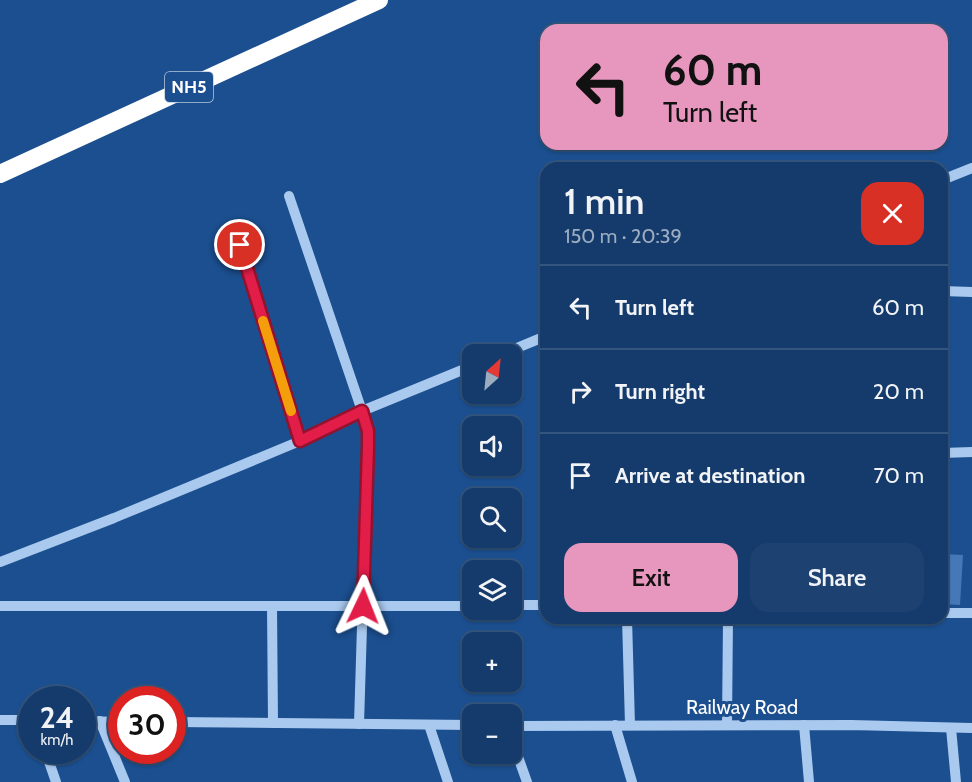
<!DOCTYPE html>
<html lang="en">
<head>
<meta charset="utf-8">
<style>
  :root { --surface:#143b6b; --page:#1d4271; --text:#f1f3f6; --muted:#9dadc1; --line:#33557e; --accent:#e797bd }
  body { margin:0; font-family:Cabin,sans-serif; background:var(--page); color:var(--text); height:100vh; display:flex; flex-direction:column; font-size:22px; white-space:nowrap }
  * { box-sizing:border-box; margin:0 }
  p { font-size:20px; color:var(--muted) }
  .icon { flex:none; width:33px; height:33px; fill:none; stroke:currentColor; stroke-width:2; stroke-linecap:round; stroke-linejoin:round }
  .map { position:relative; flex:1; overflow:hidden }
  .details { position:absolute; left:540px; top:162px; width:408px; height:462px; display:flex; flex-direction:column; background:var(--surface); border-radius:18px; box-shadow:0 2px 4px #0004,0 0 0 2px var(--line) }
  .details>* { flex:none }
  .top-card { position:absolute; left:540px; top:24px; width:408px; height:126px; border-radius:18px; box-shadow:0 2px 4px #0004,0 0 0 2px var(--line); background:#e797bd; color:#111; overflow:hidden }
  .needle { width:39px; rotate:27deg }
  .buttons { position:absolute; left:462px; top:344px; display:grid; gap:12px }
  .buttons a { display:grid; place-items:center; width:60px; height:60px; border-radius:12px; background:var(--surface); box-shadow:0 2px 4px #0004,0 0 0 2px var(--line); font-size:30px }
  .speed { position:absolute; left:18px; top:686px; display:flex; gap:12px; font-size:30px; font-weight:700; text-align:center }
  .speed>* { display:grid; place-content:center; width:78px; height:78px; border-radius:50%; background:var(--surface); box-shadow:0 2px 4px #0004,0 0 0 2px var(--line); line-height:1 }
  .speed small { font-size:15px; font-weight:400 }
  .speed .limit { border:9px solid #d22; background:#fff; color:#111 }
  .pin { position:absolute; display:grid; place-items:center; width:51px; height:51px; color:#fff; margin:-26px; border:3px solid #fff; border-radius:50%; box-shadow:0 2px 6px #0007 }
  .me { position:absolute; width:66px; margin:-33px; rotate:2deg; stroke-linejoin:round; filter:drop-shadow(0 0 4px #0008) }
  .turn { display:flex; align-items:center; gap:21px; height:126px; padding:0 24px; font-size:27px }
  .turn .icon { width:78px; height:78px; stroke-width:2.5 }
  .turn b { display:block; font-size:42px; line-height:51px }
  .round { display:grid; place-items:center; flex:none; width:63px; height:63px; border-radius:18px; background:var(--page) }
  .headline { display:flex; align-items:center; justify-content:space-between; height:102px; padding:0 24px }
  h1 { font-size:36px; font-weight:600; line-height:45px }
  .button { display:flex; gap:12px; margin-top:auto; padding:12px 24px }
  .button a { flex:1; height:69px; border-radius:18px; background:var(--accent); color:#111; font-size:24px; font-weight:600; line-height:69px; text-align:center }
  .button a+a { background:var(--page); color:var(--text) }
  ul { padding:0; list-style:none }
  li { display:flex; align-items:center; gap:18px; height:84px; padding:0 24px; border-top:2px solid var(--line) }
  li div { flex:1 }
  li b { display:block; font-size:22px }
  li em { font-style:normal }
  .map>svg:first-child { display:block }
  .building { fill:#4478b7 }
  .lines { fill:none; stroke-linecap:round; stroke-linejoin:round }
  .minor { stroke:#a9c9ee; stroke-width:10 }
  .highway { stroke:#fff; stroke-width:18 }
  .route-casing { stroke:#92132f; stroke-width:15 }
  .route { stroke:#e11d48; stroke-width:10 }
  .slow { stroke:#f59e0b; stroke-width:10 }
  .labels { text-anchor:middle; stroke-width:6; stroke-linejoin:round; paint-order:stroke }
  .shield { fill:#1b4f8f; stroke:#bbcadd; stroke-width:1.5 }
  .shield-label { font-size:18px; font-weight:bold; fill:#fff }
  .street-label { font-size:20px; fill:#fff; stroke:#1b4f8f }
</style>
</head>
<body>
<div class="map">
<svg width="972" height="782" viewBox="0 0 972 782">
  <rect width="100%" height="100%" fill="#1b4f8f"/>
  <path class="building" d="M942,554l21,1 -3,50 -18,-1z"/>
  <g class="lines">
    <g class="minor">
      <path d="M942,180l30,-12"/>
      <path d="M289,196l73,215 6,20 -9,293"/>
      <path d="M240,245l60,196"/>
      <path d="M942,291l30,1"/>
      <path d="M502,354l44,-18"/>
      <path d="M942,453l30,-1"/>
      <path d="M0,562l114,-44 186,-77 62,-30 110,-45"/>
      <path d="M512,605h34"/>
      <path d="M0,606h472"/>
      <path d="M272,606l1,117"/>
      <path d="M942,613h30"/>
      <path d="M627,618l3,107"/>
      <path d="M0,720h32"/>
      <path d="M82,721l40,1"/>
      <path d="M100,721l25,61"/>
      <path d="M172,722l300,3"/>
      <path d="M429,725l19,57"/>
      <path d="M615,725l17,57"/>
      <path d="M727,725l1,-107"/>
      <path d="M804,725l5,57"/>
      <path d="M512,726l339,-1 121,3"/>
      <path d="M951,728l5,54"/>
      <path d="M512,740l15,42"/>
      <path d="M45,750l11,32"/>
    </g>
    <path class="highway" d="M0,174l379,-174"/>
  </g>
  <g class="lines">
    <defs>
      <path id="route" d="M240,245l60,196 62,-30 6,20v16l-5,159"/>
    </defs>
    <use href="#route" class="route-casing"/>
    <use href="#route" class="route"/>
    <path class="slow" d="M263,321l28,90"/>
  </g>
  <g class="labels">
    <rect class="shield" x="165" y="72" width="48" height="30" rx="4.5"/>
    <g class="shield-label">
      <text x="189" y="93">NH5</text>
    </g>
    <g class="street-label">
      <text x="742" y="714">Railway Road</text>
    </g>
  </g>
</svg>
<div class="buttons">
<a><svg class="needle" viewBox="-14 -14 28 28"><path d="M0-13l5 13h-10z" fill="#e53935"/><path d="M0 13l5-13h-10z" fill="#9dadc1"/></svg></a>
<a><svg class="icon" aria-label="sound" viewBox="0 0 24 24"><path d="M4 9h4l5-4v14l-5-4H4zM17 9q2 3 0 6"/></svg></a>
<a><svg class="icon" aria-label="search" viewBox="0 0 24 24"><circle cx="10" cy="10" r="6"/><path d="M15 15l6 6"/></svg></a>
<a><svg class="icon" aria-label="layers" viewBox="0 0 24 24"><path d="M12 4l9 5-9 5-9-5zM3 14l9 5 9-5"/></svg></a>
<a>+</a>
<a>−</a>
</div>
<div class="speed"><div>24<small>km/h</small></div><div class="limit">30</div></div>
<div class="pin" style="left:240px;top:245px;background:#d93025"><svg class="icon" aria-label="arrive" viewBox="0 0 24 24"><path d="M6 21V4h12l-3 4 3 4H6"/></svg></div>
<svg class="me" style="left:363px;top:606px" viewBox="-20 -20 40 40"><path d="M0-17L14 15 0 8-14 15z" fill="#e11d48" stroke="#fff" stroke-width="4"/></svg>
<div class="top-card">
<div class="turn"><svg class="icon" aria-label="left" viewBox="0 0 24 24"><path d="M17 20v-9H6M10 6l-5 5 5 5"/></svg><div><b>60 m</b>Turn left</div></div>
</div>
<section class="details">
<div class="headline"><div><h1>1 min</h1><p>150 m · 20:39</p></div><a class="round" style="background:#d93025;color:#fff"><svg class="icon" aria-label="close" viewBox="0 0 24 24"><path d="M6 6l12 12M18 6L6 18"/></svg></a></div>
<ul>
<li><svg class="icon" aria-label="left" viewBox="0 0 24 24"><path d="M17 20v-9H6M10 6l-5 5 5 5"/></svg><div><b>Turn left</b></div><em>60 m</em></li>
<li><svg class="icon" aria-label="right" viewBox="0 0 24 24"><path d="M7 20v-9h11M14 6l5 5-5 5"/></svg><div><b>Turn right</b></div><em>20 m</em></li>
<li><svg class="icon" aria-label="arrive" viewBox="0 0 24 24"><path d="M6 21V4h12l-3 4 3 4H6"/></svg><div><b>Arrive at destination</b></div><em>70 m</em></li>
</ul>
<div class="button"><a>Exit</a><a>Share</a></div>
</section>
</div>
</body>
</html>
